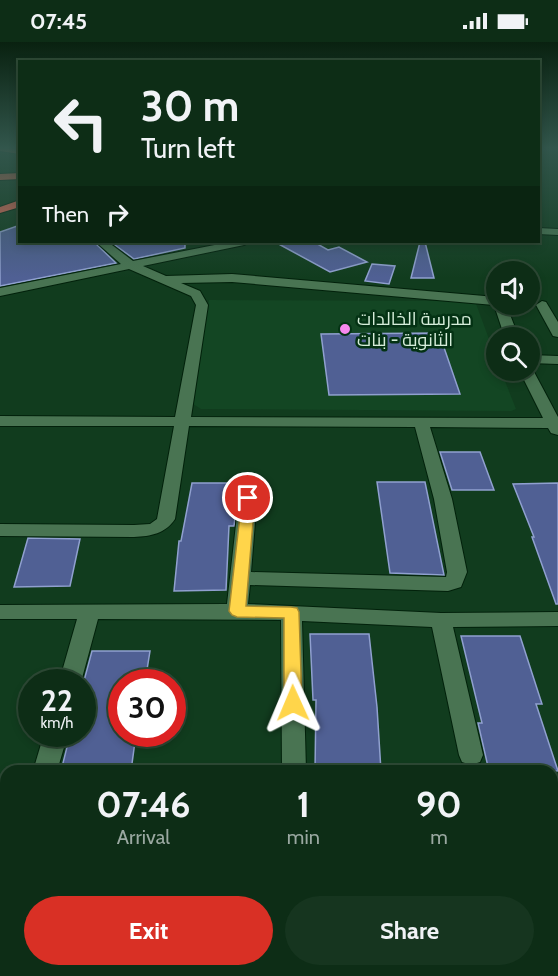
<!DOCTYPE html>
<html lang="en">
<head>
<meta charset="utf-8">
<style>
  :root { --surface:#0d2d16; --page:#16351f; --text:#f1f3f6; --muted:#9aa8a1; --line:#2d4935; --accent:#d93025 }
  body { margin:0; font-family:Cabin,Cairo,sans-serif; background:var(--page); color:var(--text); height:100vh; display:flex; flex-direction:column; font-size:22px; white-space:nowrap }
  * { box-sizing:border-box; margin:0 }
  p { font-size:20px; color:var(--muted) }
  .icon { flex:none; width:33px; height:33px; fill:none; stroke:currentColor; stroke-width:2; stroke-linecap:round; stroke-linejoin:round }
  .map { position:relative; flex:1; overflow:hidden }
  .drawer { position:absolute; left:0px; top:723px; width:558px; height:212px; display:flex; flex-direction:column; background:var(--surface); border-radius:18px 18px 0 0; box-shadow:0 3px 9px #0003,0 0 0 2px var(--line) }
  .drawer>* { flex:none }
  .guide { position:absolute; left:18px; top:18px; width:522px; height:183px; border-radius:0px; box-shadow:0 3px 9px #0003,0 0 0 2px var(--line); background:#0d2d16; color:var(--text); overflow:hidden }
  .tools { position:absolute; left:486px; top:219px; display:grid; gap:12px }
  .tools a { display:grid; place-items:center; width:54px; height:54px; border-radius:50%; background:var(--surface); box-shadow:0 3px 9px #0003,0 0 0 2px var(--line); font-size:30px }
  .speed { position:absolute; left:18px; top:627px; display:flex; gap:12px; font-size:30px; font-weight:700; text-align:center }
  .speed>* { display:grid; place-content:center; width:78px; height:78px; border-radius:50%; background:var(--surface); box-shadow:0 3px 9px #0003,0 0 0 2px var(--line); line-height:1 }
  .speed small { font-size:15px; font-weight:400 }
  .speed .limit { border:9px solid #d22; background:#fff; color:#111 }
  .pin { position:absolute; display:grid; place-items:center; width:51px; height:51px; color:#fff; margin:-26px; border:3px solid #fff; border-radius:50%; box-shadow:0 2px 6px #0007 }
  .me { position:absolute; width:66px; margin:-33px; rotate:359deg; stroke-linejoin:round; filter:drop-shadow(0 0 4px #0008) }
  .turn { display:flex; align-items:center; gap:21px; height:126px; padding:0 24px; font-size:27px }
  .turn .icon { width:78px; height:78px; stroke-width:2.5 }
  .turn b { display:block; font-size:42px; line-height:51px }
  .then { display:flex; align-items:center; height:57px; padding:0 24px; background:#0003; gap:12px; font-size:22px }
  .eta { display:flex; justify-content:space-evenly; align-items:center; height:102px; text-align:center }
  .eta b { font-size:36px; font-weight:700; line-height:42px }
  .cta { display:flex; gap:12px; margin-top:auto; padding:12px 24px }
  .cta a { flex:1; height:69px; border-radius:36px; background:var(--accent); color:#fff; font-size:24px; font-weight:700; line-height:69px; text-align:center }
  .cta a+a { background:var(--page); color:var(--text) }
  .status { display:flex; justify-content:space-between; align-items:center; height:42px; padding:0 30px; background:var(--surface); direction:ltr }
  .status svg { height:16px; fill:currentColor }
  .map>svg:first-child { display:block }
  .built { fill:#134623 }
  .building { fill:#506094; stroke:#90a0cf; stroke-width:1.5 }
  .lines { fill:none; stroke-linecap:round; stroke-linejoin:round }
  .minor-casing { stroke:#02210b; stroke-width:2 }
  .highway-casing { stroke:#02210b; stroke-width:2 }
  .minor { fill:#497452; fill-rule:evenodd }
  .highway { fill:#ee6a58; fill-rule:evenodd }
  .route { fill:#ffd54a; stroke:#a68a30; stroke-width:1.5 }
  .poi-dot { fill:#f689ee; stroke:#043214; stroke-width:2 }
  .labels { text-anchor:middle; stroke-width:5; stroke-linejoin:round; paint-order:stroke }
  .far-poi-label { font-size:18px; fill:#d6edda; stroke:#043214; text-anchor:start }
</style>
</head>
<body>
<div class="status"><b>07:45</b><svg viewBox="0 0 49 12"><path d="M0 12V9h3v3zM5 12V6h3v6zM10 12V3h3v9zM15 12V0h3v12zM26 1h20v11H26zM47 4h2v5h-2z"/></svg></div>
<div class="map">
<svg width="558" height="934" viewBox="0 0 558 934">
  <rect width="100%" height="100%" fill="#113c1e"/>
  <path class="built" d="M209,258l266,1 21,57v12l5,1 15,38 -5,2 -310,-2 -11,-7z"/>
  <g class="building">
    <path d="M20,183v17h74l22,21 -116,23v-54z"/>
    <path d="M111,200h74v6l-51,11z"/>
    <path d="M275,200h39l14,8 11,-3 28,15 -37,10z"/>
    <path d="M420,200h5l9,36h-23z"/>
    <path d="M372,222l23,2 -6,18 -24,-3z"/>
    <path d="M439,291l21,61 -131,1 -8,-61z"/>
    <path d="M440,410h40l14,38h-42z"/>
    <path d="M377,440h48l19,93 -54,-2z"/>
    <path d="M192,441h47l-5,43h-5l-3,64 -52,1 5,-50h2z"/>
    <path d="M558,441v121h-2l-24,-67h2l-21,-53z"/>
    <path d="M28,496l52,1 -10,47 -56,1z"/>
    <path d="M310,592h59l8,73 4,64h-66l1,-71h-3z"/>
    <path d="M461,594h59l22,68h-6l22,67h-69l-11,-48h4z"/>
    <path d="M92,609h58l-5,31h-23v52h14l-5,37h-70l9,-36h12v-47z"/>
  </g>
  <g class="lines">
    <defs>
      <g id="minor">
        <path d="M538,186l20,1v6l-20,-1z"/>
        <path d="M96,200h12l25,19 97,-19h20l-6,3 -101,21 23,10 66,-2 264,23v7h10l13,34h-14l-11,-33 -262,-23 -51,1 19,8 8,14 -17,112 352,1 -24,-48h11v-3l3,3 25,47v18l-7,-2 -3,-5 -118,-1 22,72 15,73 -6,15 -13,4 -198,-6 -2,19 193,9 117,-1v14l-105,1 30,128 -3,7 -9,3 -9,-3 -3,-7 -27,-128 -130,-6 4,150h-24l-1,-151 -183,-1 -17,63h-22l18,-63h-77v-14l227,-1 12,-106 3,-4h12l3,4 -6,74 195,5 1,-5 -13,-73 -19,-72 -226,-1 -14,93c-10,15 -24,17 -41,18l-134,-1v-12l134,1 16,-1 7,-5 17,-93h-174v-10l175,1 21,-112 -5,-9 -62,-27 -129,27v-8l121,-24z"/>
        <path d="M542,259l4,1 12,20v15l-5,-1 -17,-31z"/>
        <path d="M530,313l28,1v8l-28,-1z"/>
        <path d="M44,692h24l-11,37h-24z"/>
      </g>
      <g id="highway">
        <path d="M0,106l20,1v5l-20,-3z"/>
        <path d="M20,131v6l-20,1v-6z"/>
        <path d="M20,158v7l-20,6v-6z"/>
      </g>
    </defs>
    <use href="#minor" class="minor-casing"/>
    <use href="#highway" class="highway-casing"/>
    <use href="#minor" class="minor"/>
    <use href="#highway" class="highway"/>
  </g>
  <linearGradient id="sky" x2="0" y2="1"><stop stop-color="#092110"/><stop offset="0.45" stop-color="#32564c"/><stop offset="1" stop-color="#32564c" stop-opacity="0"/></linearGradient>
  <rect width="558" height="236" fill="url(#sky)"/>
  <path class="route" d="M248,452l7,4 -9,108 45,1 6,1 2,4 3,91 -3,5 -6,2 -6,-2 -3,-5v-85l-47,-1 -5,-2 -3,-4 13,-113z"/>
  <circle class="poi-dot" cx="345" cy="287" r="6"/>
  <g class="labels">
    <g class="far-poi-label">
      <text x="357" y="283">مدرسة الخالدات<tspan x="357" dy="21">الثانوية - بنات</tspan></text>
    </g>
  </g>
</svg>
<div class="tools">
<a><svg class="icon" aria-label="sound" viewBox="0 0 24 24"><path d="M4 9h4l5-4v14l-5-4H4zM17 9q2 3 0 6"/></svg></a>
<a><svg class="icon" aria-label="search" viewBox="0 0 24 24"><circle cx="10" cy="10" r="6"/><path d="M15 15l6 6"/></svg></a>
</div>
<div class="speed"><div>22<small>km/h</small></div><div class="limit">30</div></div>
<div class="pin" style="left:248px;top:456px;background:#d93025"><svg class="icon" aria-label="arrive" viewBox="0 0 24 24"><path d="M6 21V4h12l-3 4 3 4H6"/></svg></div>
<svg class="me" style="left:293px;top:661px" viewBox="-20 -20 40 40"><path d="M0-17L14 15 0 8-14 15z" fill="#ffd54a" stroke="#fff" stroke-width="4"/></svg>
<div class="guide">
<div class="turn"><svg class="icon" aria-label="left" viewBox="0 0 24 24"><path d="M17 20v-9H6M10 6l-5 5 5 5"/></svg><div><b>30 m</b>Turn left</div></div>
<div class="then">Then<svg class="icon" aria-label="right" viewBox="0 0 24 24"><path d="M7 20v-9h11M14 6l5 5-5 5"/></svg></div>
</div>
<section class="drawer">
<div class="eta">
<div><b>07:46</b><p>Arrival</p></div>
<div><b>1</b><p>min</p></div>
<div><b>90</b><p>m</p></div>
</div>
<div class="cta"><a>Exit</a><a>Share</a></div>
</section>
</div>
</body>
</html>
